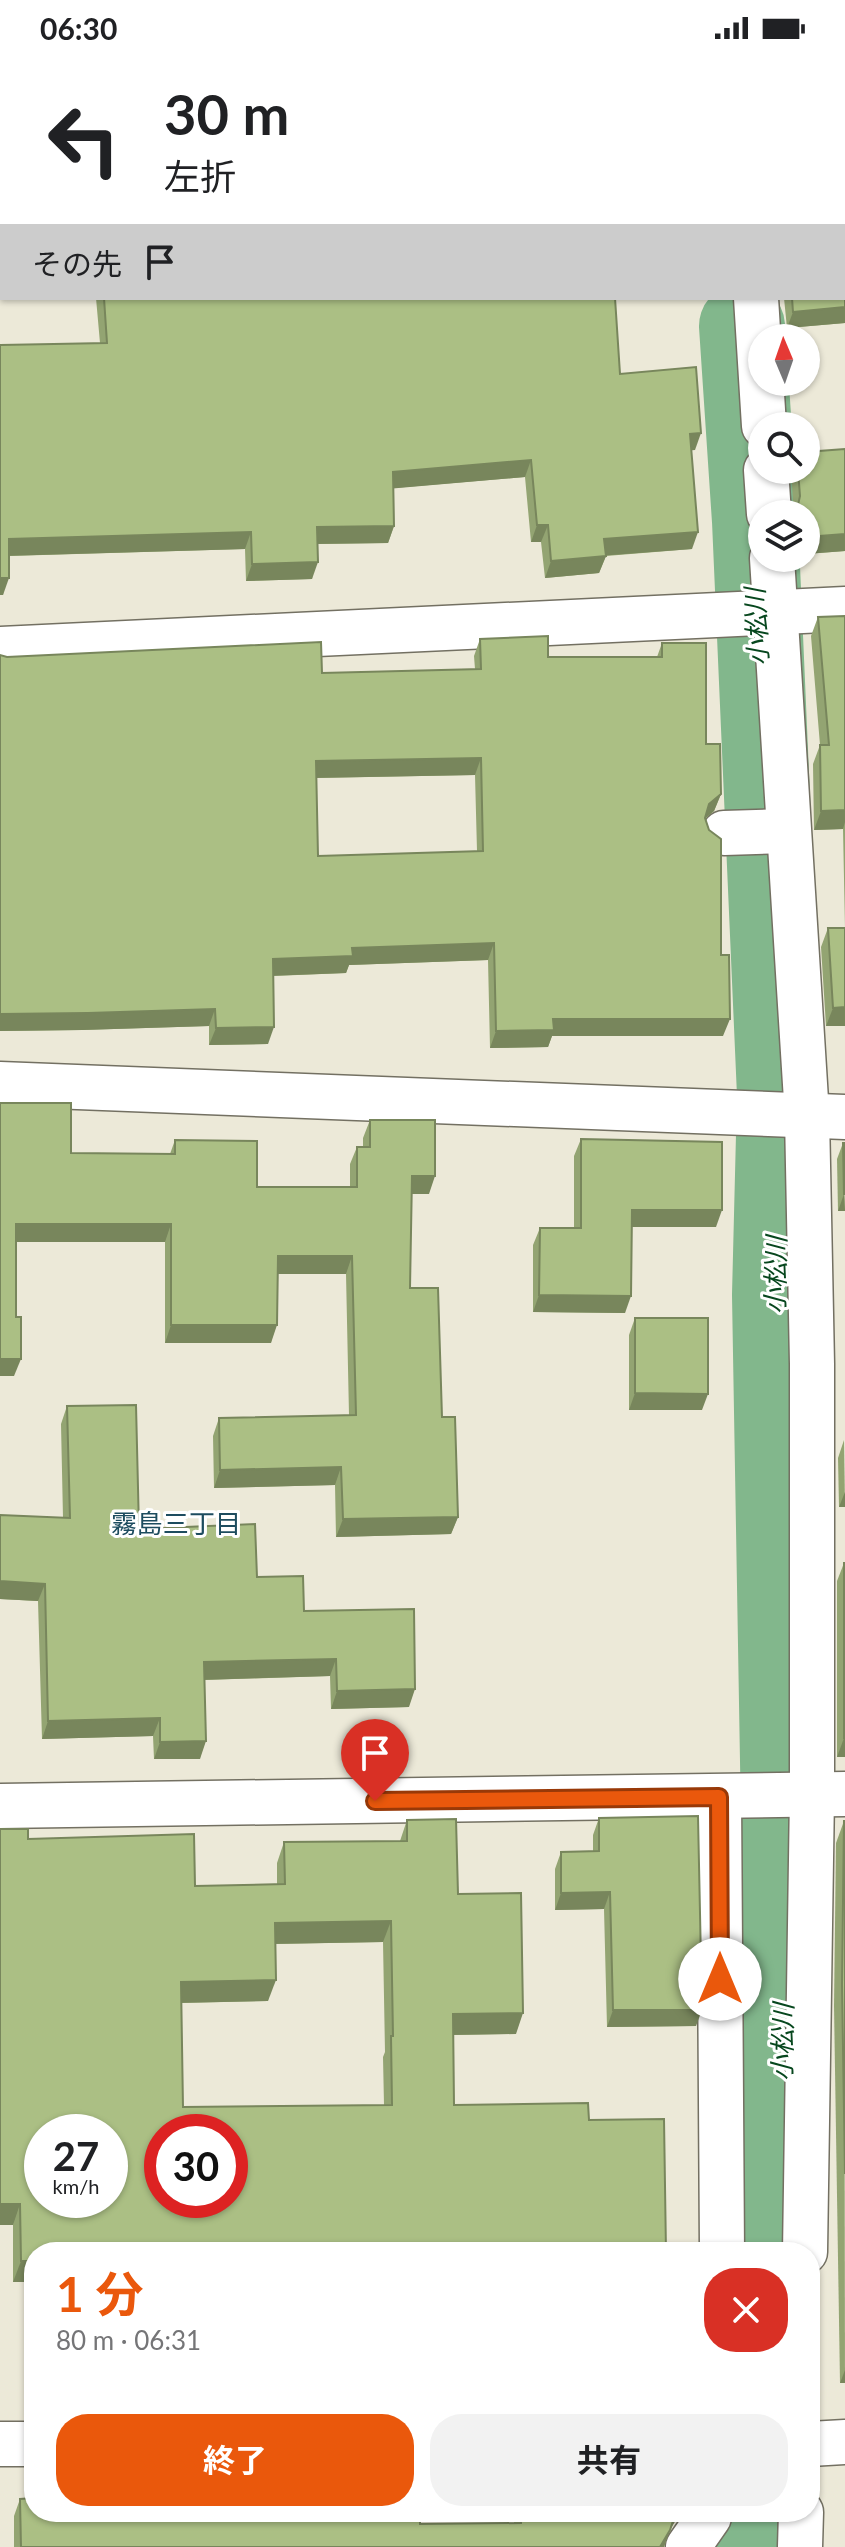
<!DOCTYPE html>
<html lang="ja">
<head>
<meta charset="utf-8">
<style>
  :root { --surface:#fff; --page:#f2f2f2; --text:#202124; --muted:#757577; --accent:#ea580c }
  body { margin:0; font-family:Lato,"Noto Sans JP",sans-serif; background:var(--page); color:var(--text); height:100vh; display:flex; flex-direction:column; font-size:30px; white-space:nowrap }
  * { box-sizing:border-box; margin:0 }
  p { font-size:26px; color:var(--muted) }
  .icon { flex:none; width:44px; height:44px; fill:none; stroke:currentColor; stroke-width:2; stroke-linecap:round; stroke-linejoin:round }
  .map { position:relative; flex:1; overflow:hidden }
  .drawer { position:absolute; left:24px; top:2186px; width:796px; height:280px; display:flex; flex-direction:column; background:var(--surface); border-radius:32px; box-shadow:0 2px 6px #0004 }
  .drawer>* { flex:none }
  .hud { position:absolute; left:0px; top:0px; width:846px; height:244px; box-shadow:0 2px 6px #0004; background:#fff; color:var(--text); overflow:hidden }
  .needle { width:52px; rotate:358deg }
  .controls { position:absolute; left:748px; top:268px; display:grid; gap:16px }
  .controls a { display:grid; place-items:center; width:72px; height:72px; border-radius:50%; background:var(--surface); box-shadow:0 2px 6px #0004; font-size:40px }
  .speed { position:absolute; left:24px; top:2058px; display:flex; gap:16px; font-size:40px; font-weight:700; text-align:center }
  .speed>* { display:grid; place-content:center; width:104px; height:104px; border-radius:50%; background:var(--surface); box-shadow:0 2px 6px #0004; line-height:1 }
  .speed small { font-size:20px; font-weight:400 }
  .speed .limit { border:12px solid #d22; background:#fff; color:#111 }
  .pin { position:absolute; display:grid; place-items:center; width:68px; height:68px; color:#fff; margin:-82px -34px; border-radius:50% 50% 50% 0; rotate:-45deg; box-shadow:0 0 8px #0007 }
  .pin .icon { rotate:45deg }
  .me { position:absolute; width:88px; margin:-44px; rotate:0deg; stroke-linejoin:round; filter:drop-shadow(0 0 6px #0008) }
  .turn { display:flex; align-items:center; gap:28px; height:168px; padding:0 32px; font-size:36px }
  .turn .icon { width:104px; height:104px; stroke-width:2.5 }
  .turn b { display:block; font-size:56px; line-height:68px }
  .then { display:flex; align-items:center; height:76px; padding:0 32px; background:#0003; gap:16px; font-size:30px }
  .round { display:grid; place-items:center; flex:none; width:84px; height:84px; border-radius:32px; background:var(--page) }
  .overview { display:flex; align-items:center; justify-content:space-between; height:136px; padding:0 32px }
  h1 { font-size:48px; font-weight:700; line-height:60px; color:var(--accent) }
  .action { display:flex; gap:16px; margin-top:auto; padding:16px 32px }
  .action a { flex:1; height:92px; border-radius:32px; background:var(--accent); color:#fff; font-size:32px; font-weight:700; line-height:92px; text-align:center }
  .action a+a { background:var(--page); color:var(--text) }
  .status { display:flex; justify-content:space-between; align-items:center; height:56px; padding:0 40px; background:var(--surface); direction:ltr }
  .status svg { height:22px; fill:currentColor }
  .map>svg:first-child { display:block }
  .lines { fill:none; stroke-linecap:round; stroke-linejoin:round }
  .river { stroke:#82b78c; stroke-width:86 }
  .minor-casing { stroke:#737062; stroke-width:47 }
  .minor { stroke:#fff; stroke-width:44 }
  .wall { fill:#93a472; fill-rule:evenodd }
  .shaded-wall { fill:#78865c }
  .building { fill:#abbf84; stroke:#78865c; stroke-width:2; fill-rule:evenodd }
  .route-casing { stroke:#983908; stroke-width:20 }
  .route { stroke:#ea580c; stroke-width:14 }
  .labels { text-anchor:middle; stroke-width:6; stroke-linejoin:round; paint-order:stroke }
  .water-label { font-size:26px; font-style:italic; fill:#07471e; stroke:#fff }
  .neighbourhood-label { font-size:26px; fill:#1d4c5f; stroke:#fff }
</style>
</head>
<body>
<div class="status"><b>06:30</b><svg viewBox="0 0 49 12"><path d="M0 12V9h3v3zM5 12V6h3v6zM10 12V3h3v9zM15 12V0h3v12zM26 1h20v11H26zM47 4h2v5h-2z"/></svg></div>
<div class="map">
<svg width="845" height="2491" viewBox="0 0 845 2491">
  <rect width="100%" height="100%" fill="#ece9d8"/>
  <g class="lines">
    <g class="river">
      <path d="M742,270l13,195 25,574 -5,200 10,582 -5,375"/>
      <path d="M731,2491l30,-35"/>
    </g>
    <defs>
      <g id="minor">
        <path d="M742,0v2"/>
        <path d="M844,52h1"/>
        <path d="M0,168h2"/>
        <path d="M756,242l8,128"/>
        <path d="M766,414l3,44"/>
        <path d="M772,502l35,558 5,248v430l-7,458"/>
        <path d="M0,593l845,-40"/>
        <path d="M724,777l63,-2"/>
        <path d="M0,1028l845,33"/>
        <path d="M719,1741l3,455"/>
        <path d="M0,1750l845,-12"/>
        <path d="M0,2388h34"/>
        <path d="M810,2388l35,-2"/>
        <path d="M688,2491l21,-30 1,-5"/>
        <path d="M800,2491l1,-35"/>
      </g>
    </defs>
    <use href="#minor" class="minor-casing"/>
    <use href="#minor" class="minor"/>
  </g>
  <g class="wall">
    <path d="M845,81v186l-58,5 -3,-30h60z"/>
    <path d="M96,242h519l5,76 75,76h-4l1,99 -86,7 -7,17 -54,5 -4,-36h-10l-6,-65 -131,11v38l-6,17 -71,1 -5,35 -66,2 -1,-32 -236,7 -6,39h-3v-250l100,-2z"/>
    <path d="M845,393v102l-39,3v-40h-12l-3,-44h15z"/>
    <path d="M845,560v410h-19l-5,-79 7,-19h17l-2,-99 -29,1 -1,-66 7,-19 -9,-109 7,-19z"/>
    <path d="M480,583l68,18h109l5,-14 44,101 15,50 -7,17 -8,7 15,137 2,81h-171l-4,11 -58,1 -2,-88 -139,5 -3,8 -73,3 -5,68 -59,1v-19l-127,4 -82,1v-376l7,2 315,16 153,-4 -1,-13zM475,719l2,76 -159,5 -2,-78z"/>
    <path d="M0,1047l71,50 99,1 5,-14 82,47h93v-23l7,-17h6v-9l7,-18 59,74h-17l-2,94 32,129 16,100 -7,17 -115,3 -1,-52 -121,3 -1,-52 6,-18 130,-3 -3,-141h-68l-7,69h-106v-101h-149l-2,134h-14z"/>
    <path d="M581,1083l135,88h-84l-7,86 -92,-1v-67l7,-17h34v-72z"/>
    <path d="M843,1087l2,68h-7l-1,-52z"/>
    <path d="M635,1262l67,92h-73v-75z"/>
    <path d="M67,1350l72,123 118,48 47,34 105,96 -78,2 -1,-33 -125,4 -5,79h-46l-1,-23 -111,3 -4,-138 -38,-2v-84l63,3 -2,-94z"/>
    <path d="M844,1384l1,67h-6l-1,-49z"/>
    <path d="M844,1507h1v194h-8v-176z"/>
    <path d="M599,1762l97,208 -89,1 -3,-118 -49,1v-41l6,-17 32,-1v-16z"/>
    <path d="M407,1764l51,74 58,140 -62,1v70l-420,147v30h-21v-57l15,-386 167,47 82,-2v-21l7,-21 116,-1zM383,1886l2,110 -2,5 1,48 -201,2 -2,-104 87,-2 7,-57z"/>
    <path d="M844,1765l1,562h-5l-6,-377 2,-163z"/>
    <path d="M20,2443l400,25 94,-1 1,-11h166l-11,16 -6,19h-650v-31z"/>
  </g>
  <g class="shaded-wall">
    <path d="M140,0h104v2h-105z"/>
    <rect x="0" y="70" width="2" height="16"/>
    <path d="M845,251v16l-58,5 6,-16z"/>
    <path d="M701,377l-6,17 -11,1 6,-17z"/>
    <path d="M531,404l-6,17 -138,12 6,-17z"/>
    <path d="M537,469h11l-7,17h-10z"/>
    <path d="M394,470l-6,17 -77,1 6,-17z"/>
    <path d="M251,476l-6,17 -243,7 7,-17z"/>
    <path d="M698,476l-6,17 -94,7 6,-17z"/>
    <path d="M845,478v17l-39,3v-17z"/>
    <path d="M606,500l-7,17 -54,5 6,-17z"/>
    <path d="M318,506l-6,17 -66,2 6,-17z"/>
    <path d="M0,522h9l-6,17h-3z"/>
    <path d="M481,702l-6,17 -165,3 6,-17z"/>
    <path d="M721,738l-7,17 -12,10 7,-17z"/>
    <path d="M845,754v12l-2,7 -29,1 7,-19z"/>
    <path d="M494,887l-6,17 -139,5 -3,8 -80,3 7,-17 79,-11z"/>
    <path d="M845,951v19h-19l7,-18z"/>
    <path d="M215,953l-6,17 -127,4 -82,1v-17z"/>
    <path d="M553,963h177l-7,17h-171l-4,11 -58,1 6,-17z"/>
    <path d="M274,971l-6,17 -59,1 7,-17z"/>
    <path d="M412,1120h23l-6,18h-23z"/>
    <path d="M844,1138l1,17h-7z"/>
    <path d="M632,1154h90l-6,17h-90z"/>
    <path d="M16,1168h155l-6,18h-155z"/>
    <path d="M278,1200h74l-6,18h-75z"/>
    <path d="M539,1239l92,1 -6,17 -92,-1z"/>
    <path d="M171,1269h106l-6,18h-106z"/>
    <path d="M0,1303h21l-7,17h-14z"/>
    <path d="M635,1337l73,1 -6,16h-73z"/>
    <path d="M341,1411l-6,18 -121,3 6,-18z"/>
    <path d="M845,1436v15h-6z"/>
    <path d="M458,1461l-7,17 -115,3 7,-18z"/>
    <path d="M0,1525l45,3 -7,17 -38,-2z"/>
    <path d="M336,1603l-6,17 -132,4 6,-18z"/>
    <path d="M415,1633l-6,18 -78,2 6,-18z"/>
    <path d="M160,1662l-7,18 -111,3 6,-18z"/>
    <path d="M844,1682h1v19h-8z"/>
    <path d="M206,1685l-6,18h-46l6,-17z"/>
    <path d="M610,1836l-6,17 -49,1 6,-17z"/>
    <path d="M391,1865l-8,21 -116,2 8,-21z"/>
    <path d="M276,1924l-8,21 -95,2 8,-21z"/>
    <path d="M613,1954h89l-6,16 -89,1z"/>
    <path d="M523,1957l-7,21 -70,1 7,-21z"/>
    <path d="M0,2148h20l-7,21h-13z"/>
    <path d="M21,2205h13v21h-21z"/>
    <path d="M845,2314v13h-5z"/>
    <path d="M676,2456h5l-13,21 6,-18z"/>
    <path d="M670,2474l-6,17h-4z"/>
  </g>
  <g class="building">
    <path d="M0,0h141v2h-139v68h-2z"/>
    <rect x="248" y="0" width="330" height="2"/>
    <path d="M844,81h1v170l-52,5 -1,-14h52z"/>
    <path d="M104,242h511l5,76 76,-7 5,66 -11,1 8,98 -94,7 2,17 -55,5 -3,-36h-11l-6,-65 -138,12 1,54 -77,1 1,35 -66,2 -1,-32 -242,7v39h-9v-233l107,-2z"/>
    <path d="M845,393v85l-39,3v-23h-7l-1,-9 2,-9 -2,-26h8v-18z"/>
    <path d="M845,560v194l-24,1 -1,-66h9l-11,-128z"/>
    <path d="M548,580v21h114v-14h44v101h14l1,50 -12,10 -4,14 4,12 12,9v116h8l1,64h-177l1,11 -58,1 -2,-88 -142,5 1,8 -80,3 1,68 -58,1 -1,-19 -127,4 -88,1v-359l7,2 314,-15 1,31 159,-4 -1,-30zM481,702l2,93 -165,5 -2,-95z"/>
    <path d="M828,872h17v79l-12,1z"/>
    <path d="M0,1047h71v50l104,1v-14l82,1v46h100v-40h13v-27h65v56h-23l-2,112h28l4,129h13l3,100 -115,2 -2,-52 -121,3 -1,-52 137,-3 -4,-159h-74l-1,69h-106v-101h-155v93h5v42h-21z"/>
    <path d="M581,1083l141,3v68h-90l-1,86 -92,-1 1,-67h41z"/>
    <path d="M843,1087h2v51h-1z"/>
    <path d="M635,1262h73v76l-73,-1z"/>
    <path d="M136,1349l3,124 116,-5 2,53 46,-1 1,35 110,-2 1,80 -78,2 -1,-32 -132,3 2,79 -46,1v-24l-112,3 -3,-137 -45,-3v-66l70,3 -3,-112z"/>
    <rect x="844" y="1507" width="1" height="175"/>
    <path d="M698,1760l4,194h-89l-3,-118 -49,1v-41l38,-1v-33z"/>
    <path d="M456,1763l2,75 63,-1 2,120 -70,1 1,91 134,-2 1,17 75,-1 2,133h-632v9h-13l-1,-57h-20v-375h28v10l166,-5 1,52 90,-2 -1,-42 123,-1v-21zM391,1865l2,115h-2l1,69 -209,2 -2,-125 95,-2 -1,-57zM42,2076h68v68h-68zM162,2076h68v68h-68z"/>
    <path d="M844,1765h1v353l-3,-190z"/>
    <path d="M34,2442v14h312v7l74,-2v7l101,-1v-11h155l-6,18 -10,17h-639l-1,-48z"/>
  </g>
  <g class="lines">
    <defs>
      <path id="route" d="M375,1745l344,-4 1,182"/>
    </defs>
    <use href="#route" class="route-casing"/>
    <use href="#route" class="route"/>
  </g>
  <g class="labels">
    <g class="water-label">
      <text transform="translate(757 571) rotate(-93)" y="9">小松川</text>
      <text transform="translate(776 1219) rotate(-89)" y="9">小松川</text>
      <text transform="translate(783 1986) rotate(-89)" y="9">小松川</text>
    </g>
    <g class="neighbourhood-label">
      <text x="176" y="1477">霧島三丁目</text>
    </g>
  </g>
</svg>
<div class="controls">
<a><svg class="needle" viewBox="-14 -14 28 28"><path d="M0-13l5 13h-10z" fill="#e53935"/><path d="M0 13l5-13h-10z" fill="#757577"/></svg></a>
<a><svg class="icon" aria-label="search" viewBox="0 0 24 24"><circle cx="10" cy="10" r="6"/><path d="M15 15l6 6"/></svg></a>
<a><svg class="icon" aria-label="layers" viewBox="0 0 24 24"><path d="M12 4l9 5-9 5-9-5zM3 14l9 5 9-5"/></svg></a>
</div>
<div class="speed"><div>27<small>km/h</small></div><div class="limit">30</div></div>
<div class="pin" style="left:375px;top:1745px;background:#d93025"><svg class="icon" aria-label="arrive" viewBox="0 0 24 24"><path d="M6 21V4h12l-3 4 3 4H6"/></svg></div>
<svg class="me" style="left:720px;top:1923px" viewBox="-20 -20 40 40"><circle r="19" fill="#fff"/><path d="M0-13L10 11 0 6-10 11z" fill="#ea580c"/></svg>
<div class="hud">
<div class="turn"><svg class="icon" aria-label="left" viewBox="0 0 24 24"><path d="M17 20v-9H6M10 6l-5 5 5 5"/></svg><div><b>30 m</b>左折</div></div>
<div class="then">その先<svg class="icon" aria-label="arrive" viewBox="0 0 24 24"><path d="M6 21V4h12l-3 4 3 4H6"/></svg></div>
</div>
<section class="drawer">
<div class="overview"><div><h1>1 分</h1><p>80 m · 06:31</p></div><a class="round" style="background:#d93025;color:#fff"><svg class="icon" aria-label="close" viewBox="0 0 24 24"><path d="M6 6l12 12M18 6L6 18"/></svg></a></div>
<div class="action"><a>終了</a><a>共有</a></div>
</section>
</div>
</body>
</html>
